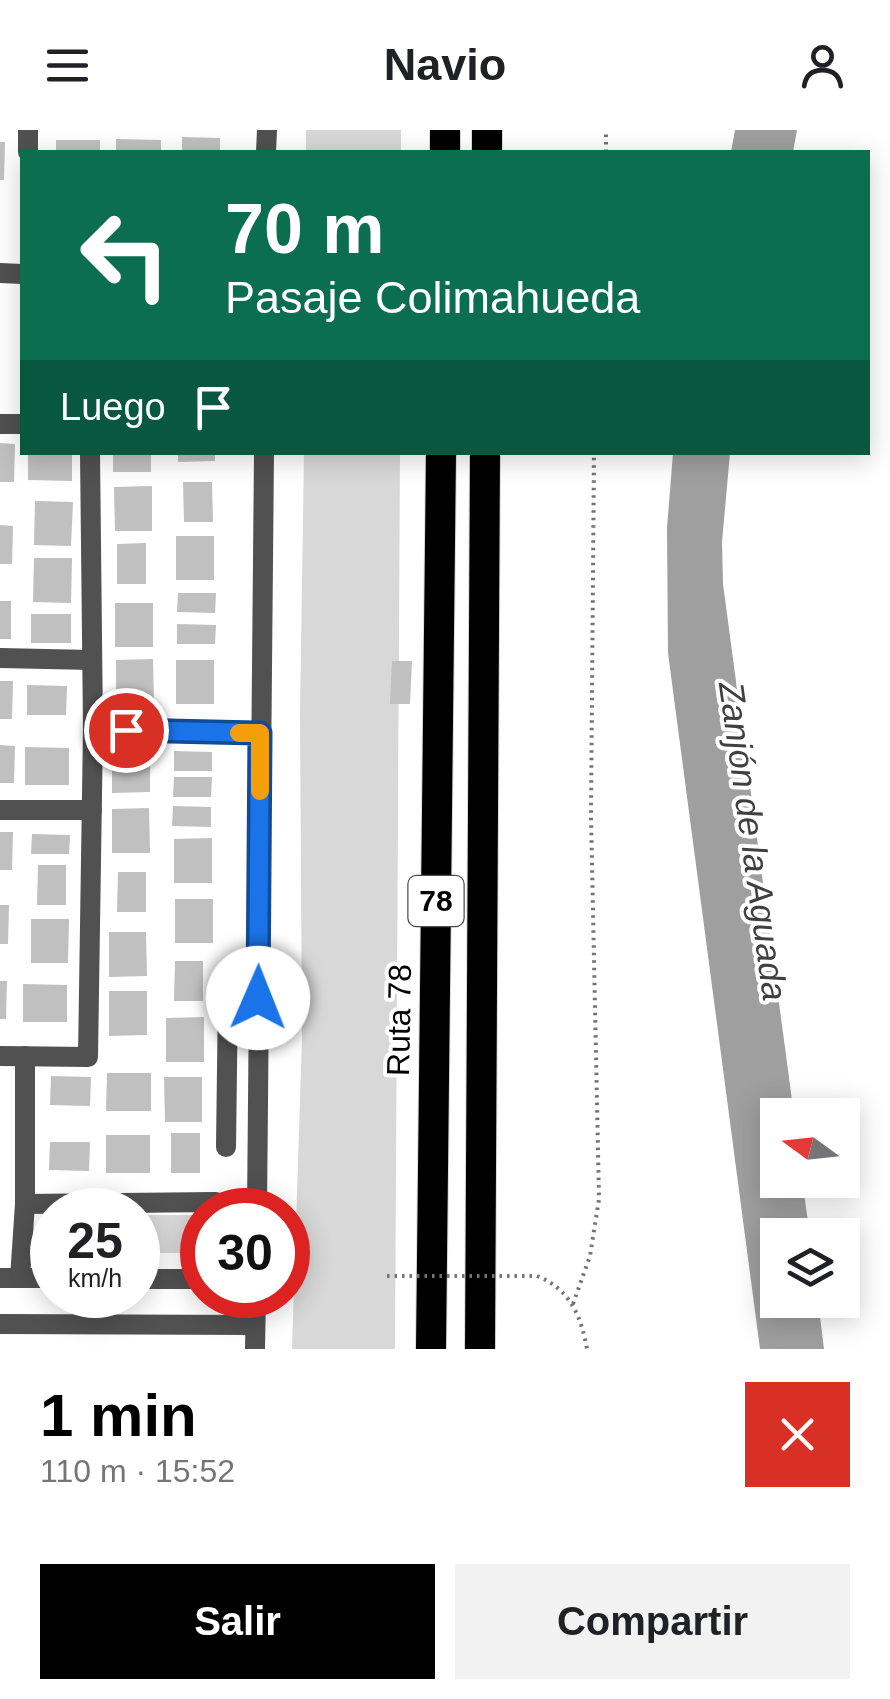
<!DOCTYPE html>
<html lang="es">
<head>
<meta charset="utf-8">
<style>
  :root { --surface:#fff; --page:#f2f2f2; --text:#202124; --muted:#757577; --accent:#000 }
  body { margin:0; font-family:Helvetica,sans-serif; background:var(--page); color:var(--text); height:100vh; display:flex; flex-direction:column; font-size:38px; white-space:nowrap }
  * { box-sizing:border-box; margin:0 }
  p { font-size:32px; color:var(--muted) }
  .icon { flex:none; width:55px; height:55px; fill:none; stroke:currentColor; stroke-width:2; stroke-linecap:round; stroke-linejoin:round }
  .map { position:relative; height:1219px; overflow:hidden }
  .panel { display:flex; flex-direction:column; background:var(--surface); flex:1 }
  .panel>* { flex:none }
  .banner { position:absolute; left:20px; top:20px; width:850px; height:305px; border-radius:0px; box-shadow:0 5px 25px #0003; background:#0b6e4f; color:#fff; overflow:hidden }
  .needle { width:65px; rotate:285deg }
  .controls { position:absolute; left:760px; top:968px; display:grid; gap:20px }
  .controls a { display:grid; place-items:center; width:100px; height:100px; border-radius:0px; background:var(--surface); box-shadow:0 5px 25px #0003; font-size:50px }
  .speed { position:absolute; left:30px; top:1058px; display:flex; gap:20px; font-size:50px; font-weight:700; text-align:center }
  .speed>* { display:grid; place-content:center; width:130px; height:130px; border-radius:50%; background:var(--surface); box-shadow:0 5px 25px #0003; line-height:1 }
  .speed small { font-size:25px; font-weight:400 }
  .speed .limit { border:15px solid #d22; background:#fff; color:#111 }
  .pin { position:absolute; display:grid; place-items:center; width:85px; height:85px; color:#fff; margin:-42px; border:5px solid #fff; border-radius:50%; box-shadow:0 2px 10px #0007 }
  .me { position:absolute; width:110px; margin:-55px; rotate:1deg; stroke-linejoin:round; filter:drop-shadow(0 0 8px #0008) }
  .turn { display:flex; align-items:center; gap:35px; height:210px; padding:0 40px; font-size:45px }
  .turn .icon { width:130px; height:130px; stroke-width:2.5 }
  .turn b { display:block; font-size:70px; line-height:85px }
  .then { display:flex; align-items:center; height:95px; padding:0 40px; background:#0003; gap:20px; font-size:38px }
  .round { display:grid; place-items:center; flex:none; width:105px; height:105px; border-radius:0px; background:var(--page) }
  .headline { display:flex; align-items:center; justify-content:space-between; height:170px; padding:0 40px }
  h1 { font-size:60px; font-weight:700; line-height:75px; color:var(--accent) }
  .button { display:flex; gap:20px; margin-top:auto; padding:20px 40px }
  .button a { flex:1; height:115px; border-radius:0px; background:var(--accent); color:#fff; font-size:40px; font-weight:700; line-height:115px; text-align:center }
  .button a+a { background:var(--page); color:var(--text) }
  header { display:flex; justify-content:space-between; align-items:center; height:130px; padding:0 40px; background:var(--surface); font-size:45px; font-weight:700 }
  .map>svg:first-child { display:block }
  .green { fill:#d8d8d8 }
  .water { fill:#9f9f9f }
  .building { fill:#c0c0c0 }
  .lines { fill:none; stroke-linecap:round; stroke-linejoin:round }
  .highway-casing { stroke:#dbdbdb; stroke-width:32 }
  .path { stroke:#737373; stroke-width:4; stroke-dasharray:2.5 5; stroke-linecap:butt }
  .street { stroke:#515151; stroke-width:20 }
  .highway { stroke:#000; stroke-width:30 }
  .path-bridge { stroke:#737373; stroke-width:4; stroke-dasharray:2.5 5; stroke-linecap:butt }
  .route-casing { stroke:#114b97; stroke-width:25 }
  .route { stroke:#1a73e8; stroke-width:18 }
  .slow { stroke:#f59e0b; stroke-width:18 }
  .labels { text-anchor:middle; stroke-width:8; stroke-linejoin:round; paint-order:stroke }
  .shield { fill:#fff; stroke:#4c4c4c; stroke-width:2.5 }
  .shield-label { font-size:30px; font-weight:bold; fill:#000 }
  .street-label { font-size:32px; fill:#000; stroke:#fff }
  .water-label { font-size:35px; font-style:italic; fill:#404040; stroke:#fff }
</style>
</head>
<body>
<header><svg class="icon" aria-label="menu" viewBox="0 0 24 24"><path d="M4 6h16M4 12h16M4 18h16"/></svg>Navio<svg class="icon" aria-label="person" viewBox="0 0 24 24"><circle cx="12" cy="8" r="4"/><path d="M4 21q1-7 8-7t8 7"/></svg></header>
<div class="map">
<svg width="890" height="1219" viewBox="0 0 890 1219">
  <rect width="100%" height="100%" fill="#fff"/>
  <g class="green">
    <rect x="306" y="0" width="95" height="22"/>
    <path d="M304,323h96l-5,896h-103l10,-311 -2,-322z"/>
    <rect x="138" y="1085" width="64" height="38"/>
  </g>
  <g class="water">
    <path d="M735,0h62l-4,22h-62z"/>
    <path d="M673,323h57l-8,89 1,42 71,531h-16v65h24l8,55h-32v65h40l6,49h-64l-92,-696 -1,-125z"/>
  </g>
  <g class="building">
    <path d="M182,7l38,1v14h-38z"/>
    <path d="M116,9l45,1v12h-45z"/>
    <rect x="56" y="10" width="44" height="12"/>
    <path d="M0,12h5l-1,38h-4z"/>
    <path d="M0,313l15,1 -1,38h-14z"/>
    <path d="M28,322h44v29l-44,-1z"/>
    <rect x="113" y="322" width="38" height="20"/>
    <path d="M178,322h37v9l-37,1z"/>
    <path d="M183,352h29l1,40h-29z"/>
    <path d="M152,356v45h-37l-1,-44z"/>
    <path d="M35,371l38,1 -2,44 -37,-1z"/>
    <path d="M0,395l13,1 -1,38h-12z"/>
    <rect x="176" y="406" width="38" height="44"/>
    <path d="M146,413v41h-29v-40z"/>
    <path d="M34,428h38l-1,45 -38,-1z"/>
    <path d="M178,463h38l-1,20 -38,-1z"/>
    <rect x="0" y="471" width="11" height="38"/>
    <rect x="115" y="473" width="38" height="44"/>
    <rect x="31" y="484" width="40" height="29"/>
    <path d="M177,494l39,1 -1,19h-38z"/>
    <path d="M153,529l1,45h-38v-44z"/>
    <rect x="176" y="530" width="38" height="44"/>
    <path d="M392,531h20l-2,43h-20z"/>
    <path d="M0,551h13l-1,38h-12z"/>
    <path d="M27,555l40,1 -1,29h-39z"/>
    <path d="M0,615l15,1 -1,37h-14z"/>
    <path d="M25,617l44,1v37h-44z"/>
    <path d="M112,618h38v44l-38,1z"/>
    <path d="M174,621l38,1v19h-38z"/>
    <path d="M174,647h38l-1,20h-38z"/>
    <path d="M173,676l38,1v20l-39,-1z"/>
    <path d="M149,678l1,45h-38v-44z"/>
    <path d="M0,702h13l-1,38h-12z"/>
    <path d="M32,704l38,1 -1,19h-38z"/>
    <path d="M212,708v45h-38v-44z"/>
    <path d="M38,735h28v40h-29z"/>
    <path d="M118,742h28v40h-29z"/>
    <rect x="175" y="769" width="38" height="44"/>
    <path d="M0,775h9l-1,39h-8z"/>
    <path d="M31,789h38l-1,44h-37z"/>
    <path d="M109,802h37l1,44 -38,1z"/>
    <path d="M175,831h28v40h-29z"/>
    <path d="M0,851h7l-1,38h-6z"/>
    <path d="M23,854l44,1v37h-44z"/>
    <path d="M109,861h38v44l-38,1z"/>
    <path d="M204,887v45h-38v-44z"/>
    <path d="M107,943h44v38h-45z"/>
    <path d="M51,946l40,1 -1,29 -40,-1z"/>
    <path d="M164,947h38v45h-37z"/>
    <rect x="171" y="1003" width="29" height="40"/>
    <rect x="106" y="1005" width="44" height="38"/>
    <path d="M50,1012h40l-1,29 -40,-1z"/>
  </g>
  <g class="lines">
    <defs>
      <g id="highway">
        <path d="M445,22v-22"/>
        <path d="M487,22v-22"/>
        <path d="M431,1219l10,-897"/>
        <path d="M480,1219l5,-897"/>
      </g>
    </defs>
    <use href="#highway" class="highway-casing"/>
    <g class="path">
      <path d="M606,22v-22"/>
      <path d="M537,1146c33,13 44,40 50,73"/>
      <path d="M573,1174l17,-48 9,-57 -8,-384 3,-363"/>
    </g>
    <g class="street">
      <path d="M28,22v-22"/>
      <path d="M266,22l1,-22"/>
      <path d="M0,143l22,1"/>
      <path d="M0,294h22"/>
      <path d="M0,528l92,2"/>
      <path d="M93,599l168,4"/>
      <path d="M0,680h92"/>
      <path d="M0,926l88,1 5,-328 -3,-277"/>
      <path d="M226,1017l2,-156 4,-10 27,-18"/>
      <path d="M25,1074l191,-2"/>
      <path d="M257,1080l7,-758"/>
      <path d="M0,1148h52"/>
      <path d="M20,1148l5,-74v-148"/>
      <path d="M138,1149h64"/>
      <path d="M0,1194l255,1"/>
      <path d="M255,1219l1,-54"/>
    </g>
    <use href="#highway" class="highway"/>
    <path class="path-bridge" d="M387,1146h150"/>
  </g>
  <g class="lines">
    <defs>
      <path id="route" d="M126,600l134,3 -2,265"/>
    </defs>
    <use href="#route" class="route-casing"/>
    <use href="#route" class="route"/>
    <path class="slow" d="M239,603h21v58"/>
  </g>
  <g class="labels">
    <rect class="shield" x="408.5" y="746" width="55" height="50" rx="8"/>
    <g class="shield-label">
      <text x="436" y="781">78</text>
    </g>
    <g class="street-label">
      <text transform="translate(399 890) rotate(-89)" y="11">Ruta 78</text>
    </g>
    <g class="water-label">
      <text transform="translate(753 711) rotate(82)" y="12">Zanjón de la Aguada</text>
    </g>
  </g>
</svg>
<div class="controls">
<a><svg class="needle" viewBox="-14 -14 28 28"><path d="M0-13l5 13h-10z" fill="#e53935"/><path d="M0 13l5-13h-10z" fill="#757577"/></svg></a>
<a><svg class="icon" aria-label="layers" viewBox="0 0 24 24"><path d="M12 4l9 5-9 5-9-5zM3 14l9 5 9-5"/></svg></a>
</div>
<div class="speed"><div>25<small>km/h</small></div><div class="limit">30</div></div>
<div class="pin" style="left:126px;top:600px;background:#d93025"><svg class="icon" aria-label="arrive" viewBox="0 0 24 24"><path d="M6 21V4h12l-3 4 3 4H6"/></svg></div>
<svg class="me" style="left:258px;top:868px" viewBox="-20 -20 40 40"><circle r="19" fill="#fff"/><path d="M0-13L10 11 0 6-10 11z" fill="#1a73e8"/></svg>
<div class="banner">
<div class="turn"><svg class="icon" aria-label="left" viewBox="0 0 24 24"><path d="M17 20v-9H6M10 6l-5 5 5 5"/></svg><div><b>70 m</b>Pasaje Colimahueda</div></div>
<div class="then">Luego<svg class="icon" aria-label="arrive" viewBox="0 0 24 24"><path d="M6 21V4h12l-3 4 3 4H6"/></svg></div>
</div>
</div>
<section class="panel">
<div class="headline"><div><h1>1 min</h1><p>110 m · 15:52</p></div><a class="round" style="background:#d93025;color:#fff"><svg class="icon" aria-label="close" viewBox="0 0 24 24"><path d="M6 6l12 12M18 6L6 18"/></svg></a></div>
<div class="button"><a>Salir</a><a>Compartir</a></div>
</section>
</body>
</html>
